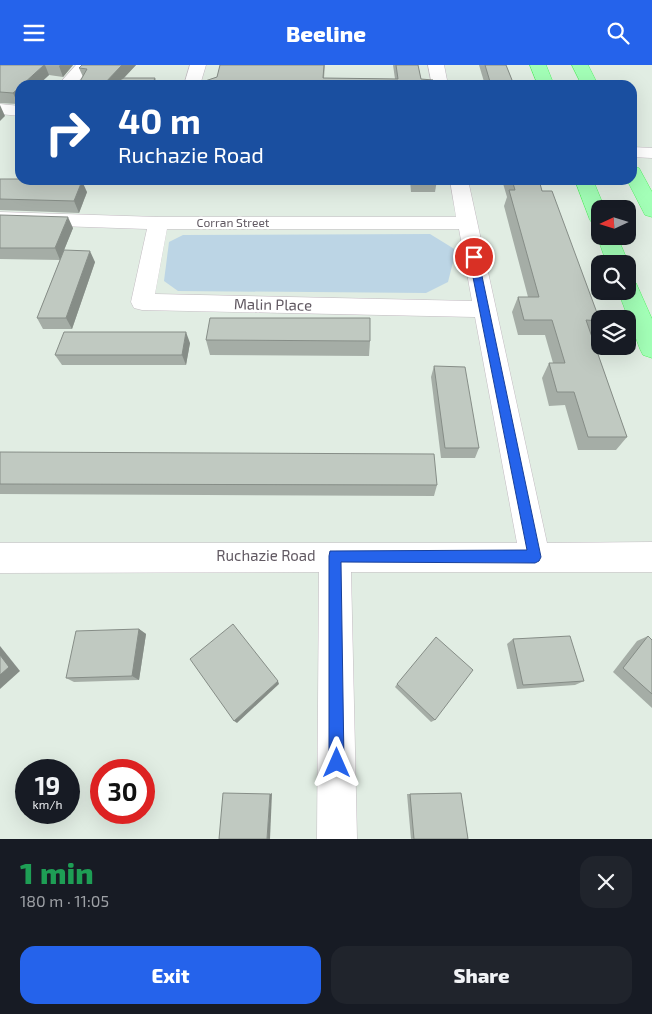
<!DOCTYPE html>
<html lang="en">
<head>
<meta charset="utf-8">
<style>
  :root { --surface:#171b24; --page:#20242c; --text:#f1f3f6; --muted:#9ea1a6; --accent:#2563eb }
  body { margin:0; font-family:"Exo 2",sans-serif; background:var(--page); color:var(--text); height:100vh; display:flex; flex-direction:column; font-size:19px; white-space:nowrap }
  * { box-sizing:border-box; margin:0 }
  p { font-size:16px; color:var(--muted) }
  .icon { flex:none; width:28px; height:28px; fill:none; stroke:currentColor; stroke-width:2; stroke-linecap:round; stroke-linejoin:round }
  .map { position:relative; height:774px; overflow:hidden }
  .drawer { display:flex; flex-direction:column; background:var(--surface); flex:1 }
  .drawer>* { flex:none }
  .top-card { position:absolute; left:15px; top:15px; width:622px; height:105px; border-radius:15px; box-shadow:0 5px 20px #0002; background:#1a4fa0; color:#fff; overflow:hidden }
  .needle { width:32px; rotate:266deg }
  .controls { position:absolute; left:591px; top:135px; display:grid; gap:10px }
  .controls a { display:grid; place-items:center; width:45px; height:45px; border-radius:10px; background:var(--surface); box-shadow:0 5px 20px #0002; font-size:25px }
  .speed { position:absolute; left:15px; top:694px; display:flex; gap:10px; font-size:25px; font-weight:700; text-align:center }
  .speed>* { display:grid; place-content:center; width:65px; height:65px; border-radius:50%; background:var(--surface); box-shadow:0 5px 20px #0002; line-height:1 }
  .speed small { font-size:12px; font-weight:400 }
  .speed .limit { border:8px solid #d22; background:#fff; color:#111 }
  .pin { position:absolute; display:grid; place-items:center; width:42px; height:42px; color:#fff; margin:-21px; border:2px solid #fff; border-radius:50%; box-shadow:0 1px 5px #0007 }
  .me { position:absolute; width:55px; margin:-28px; rotate:0deg; stroke-linejoin:round; filter:drop-shadow(0 0 4px #0008) }
  .turn { display:flex; align-items:center; gap:18px; height:105px; padding:0 20px; font-size:22px }
  .turn .icon { width:65px; height:65px; stroke-width:2.5 }
  .turn b { display:block; font-size:35px; line-height:42px }
  .round { display:grid; place-items:center; flex:none; width:52px; height:52px; border-radius:15px; background:var(--page) }
  .summary { display:flex; align-items:center; justify-content:space-between; height:85px; padding:0 20px }
  h1 { font-size:30px; font-weight:800; line-height:38px; color:#1e9e55 }
  .action { display:flex; gap:10px; margin-top:auto; padding:10px 20px }
  .action a { flex:1; height:58px; border-radius:15px; background:var(--accent); color:#fff; font-size:20px; font-weight:800; line-height:58px; text-align:center }
  .action a+a { background:var(--page); color:var(--text) }
  header { display:flex; justify-content:space-between; align-items:center; height:65px; padding:0 20px; background:var(--accent); color:#fff; font-size:22px; font-weight:800 }
  .map>svg:first-child { display:block }
  .green { fill:#bcd5e5 }
  .lines { fill:none; stroke-linecap:round; stroke-linejoin:round }
  .minor-casing { stroke:#c3bbc2; stroke-width:1 }
  .primary-casing { stroke:#54f364; stroke-width:1 }
  .minor { fill:#fff; fill-rule:evenodd }
  .primary { fill:#a3ffb7; fill-rule:evenodd }
  .wall { fill:#a5ada6 }
  .shaded-wall { fill:#868d87 }
  .building { fill:#c0c9c1; stroke:#868d87 }
  .route { fill:#2563eb; stroke:#184099 }
  .labels { text-anchor:middle; stroke-width:4.5; stroke-linejoin:round; paint-order:stroke }
  .far-street-label { font-size:12px; fill:#615962; stroke:#fff }
  .street-label { font-size:15px; fill:#615962; stroke:#fff }
</style>
</head>
<body>
<header><svg class="icon" aria-label="menu" viewBox="0 0 24 24"><path d="M4 6h16M4 12h16M4 18h16"/></svg>Beeline<svg class="icon" aria-label="search" viewBox="0 0 24 24"><circle cx="10" cy="10" r="6"/><path d="M15 15l6 6"/></svg></header>
<div class="map">
<svg width="652" height="774" viewBox="0 0 652 774">
  <rect width="100%" height="100%" fill="#e1ede3"/>
  <path class="green" d="M430,169l26,16 -8,32 -22,11 -248,-2 -14,-10 5,-39 14,-7z"/>
  <g class="lines">
    <defs>
      <g id="minor">
        <path d="M76,0h17l-18,20h-17z"/>
        <path d="M190,0h16l-6,20h-16z"/>
        <path d="M428,0h16l4,20h-16z"/>
        <path d="M0,39l20,2v10l-20,-2z"/>
        <path d="M632,82l20,1v10l-20,-1z"/>
        <path d="M450,115h18l79,363 105,-1v30h-301l6,267h-40l2,-267 -319,1v-30h517l-42,-226 -333,-7 -8,-2 -3,-6 16,-73 -147,-5v-12l158,5h298zM167,164h292l13,72 -317,-7z"/>
      </g>
      <g id="primary">
        <path d="M530,0h16l8,20h-16z"/>
        <path d="M572,0h16l10,20h-16z"/>
        <path d="M632,102l7,1 13,24v25l-7,-2 -18,-35h5z"/>
        <path d="M575,115h18l12,29h-5v17l-7,-2 -3,-4z"/>
        <path d="M600,166v5h17l12,28 -1,2v-2h-21l-10,-28z"/>
        <path d="M628,215l8,3 16,36v39l-9,-3 -3,-6 -22,-58h10z"/>
      </g>
    </defs>
    <use href="#minor" class="minor-casing"/>
    <use href="#primary" class="primary-casing"/>
    <use href="#minor" class="minor"/>
    <use href="#primary" class="primary"/>
  </g>
  <g class="wall">
    <path d="M0,0h73l-10,12 -14,-2 -31,29 -18,-1z"/>
    <path d="M82,0h54l-12,13 -41,-1 -4,-9z"/>
    <path d="M220,0h105l-1,13 71,1 -2,-14h25l3,14 12,1 -1,5h-230v-3l15,-5z"/>
    <path d="M479,0h27l8,20h-29z"/>
    <path d="M0,114l87,13 -8,21 -79,-3z"/>
    <path d="M410,115h27l-2,12h-24z"/>
    <path d="M502,115h37l3,11 58,130 -9,14 36,102 -11,13h-38l-13,-45 -16,1 -7,-28 7,-15h4l-8,-28h-27l-6,-23 6,-15h10l-24,-91 3,-9z"/>
    <path d="M0,150l73,13 -9,22 31,12 -23,67h-29l-6,-11 23,-58 -60,-1z"/>
    <path d="M206,275l164,1 -1,15 -159,-1z"/>
    <path d="M190,278l-4,22h-124l-7,-10z"/>
    <path d="M434,301l45,82 -4,10h-34l-10,-81z"/>
    <path d="M0,387l437,33 -3,11 -434,-2z"/>
    <path d="M139,564l7,5 -7,46 -65,2 -8,-4z"/>
    <path d="M648,571l4,4v68l-39,-36 24,-31z"/>
    <path d="M513,574l71,42 -9,4 -58,4 -10,-45z"/>
    <path d="M397,619l38,36 -4,2 -36,-35z"/>
    <path d="M461,728l7,46h-57l-4,-45z"/>
  </g>
  <g class="shaded-wall">
    <path d="M44,0h1l4,10 -11,10h-16z"/>
    <path d="M60,0h13l-10,12 -4,-11z"/>
    <path d="M122,0h14l-19,20h-14z"/>
    <path d="M155,13l2,7h-5z"/>
    <path d="M433,15l-1,5h-7z"/>
    <path d="M20,22v15l-2,2 -5,-11z"/>
    <path d="M0,40l5,11 -5,5z"/>
    <path d="M82,116l5,11 -8,21 -5,-12z"/>
    <path d="M68,152l5,11 -13,32 -5,-12z"/>
    <path d="M90,186l5,11 -23,67 -6,-11z"/>
    <path d="M186,267l4,11 -4,22 -4,-10z"/>
    <path d="M139,564l7,5 -7,46 -7,-4z"/>
    <path d="M0,581l20,25 -20,18z"/>
    <path d="M278,616l1,3 -42,39 -3,-2z"/>
    <path d="M272,728l-2,46h-3l3,-45z"/>
  </g>
  <g class="building">
    <path d="M0,0h44l-22,20h-2v2l-7,6 -13,-1z"/>
    <path d="M82,0h40l-19,20h-25l9,-16 -8,-1z"/>
    <path d="M220,0h104l-1,13 75,1 -2,-14h22l3,14 12,1 -8,5h-219l-4,-3 15,-5z"/>
    <path d="M485,0h21l8,20h-23z"/>
    <path d="M124,13h31l-3,7h-44z"/>
    <path d="M0,114h20v1l62,1 -8,20 -74,-2z"/>
    <path d="M413,115h24v1z"/>
    <path d="M512,115h27l3,11h10l48,130 -14,-1 41,117h-39l-14,-45h-17l-8,-29h16l-13,-43h-28l-6,-23h21l-30,-107h6z"/>
    <path d="M0,150l68,2 -13,31h-55z"/>
    <path d="M64,185l26,1 -24,67h-29z"/>
    <path d="M210,253h160v23l-164,-1z"/>
    <path d="M64,267h122l-4,23h-127z"/>
    <path d="M434,301l31,1 14,81h-34z"/>
    <path d="M0,387l434,2 3,31 -437,-1z"/>
    <path d="M233,559l45,57 -44,40 -44,-62z"/>
    <path d="M139,564l-7,47 -66,2 10,-47z"/>
    <path d="M570,571l14,45 -61,4 -10,-46z"/>
    <path d="M648,571l4,4v54l-29,-26z"/>
    <path d="M436,572l37,33 -38,50 -38,-36z"/>
    <path d="M0,590l9,12 -9,8z"/>
    <path d="M223,728l47,1 -3,45h-48z"/>
    <path d="M461,728l7,46h-54l-4,-45z"/>
  </g>
  <path class="route" d="M474,189l4,3 63,300 -2,4 -4,2 -194,-1 3,201 -2,6 -5,2 -6,-2 -2,-6v-207l1,-5 197,-1 -58,-293z"/>
  <g class="labels">
    <g class="far-street-label">
      <text x="233" y="162">Corran Street</text>
    </g>
    <g class="street-label">
      <text transform="translate(273 240) rotate(1)" y="5">Malin Place</text>
      <text x="266" y="496">Ruchazie Road</text>
    </g>
  </g>
</svg>
<div class="controls">
<a><svg class="needle" viewBox="-14 -14 28 28"><path d="M0-13l5 13h-10z" fill="#e53935"/><path d="M0 13l5-13h-10z" fill="#9ea1a6"/></svg></a>
<a><svg class="icon" aria-label="search" viewBox="0 0 24 24"><circle cx="10" cy="10" r="6"/><path d="M15 15l6 6"/></svg></a>
<a><svg class="icon" aria-label="layers" viewBox="0 0 24 24"><path d="M12 4l9 5-9 5-9-5zM3 14l9 5 9-5"/></svg></a>
</div>
<div class="speed"><div>19<small>km/h</small></div><div class="limit">30</div></div>
<div class="pin" style="left:474px;top:192px;background:#d93025"><svg class="icon" aria-label="arrive" viewBox="0 0 24 24"><path d="M6 21V4h12l-3 4 3 4H6"/></svg></div>
<svg class="me" style="left:337px;top:698px" viewBox="-20 -20 40 40"><path d="M0-17L14 15 0 8-14 15z" fill="#2563eb" stroke="#fff" stroke-width="4"/></svg>
<div class="top-card">
<div class="turn"><svg class="icon" aria-label="right" viewBox="0 0 24 24"><path d="M7 20v-9h11M14 6l5 5-5 5"/></svg><div><b>40 m</b>Ruchazie Road</div></div>
</div>
</div>
<section class="drawer">
<div class="summary"><div><h1>1 min</h1><p>180 m · 11:05</p></div><a class="round"><svg class="icon" aria-label="close" viewBox="0 0 24 24"><path d="M6 6l12 12M18 6L6 18"/></svg></a></div>
<div class="action"><a>Exit</a><a>Share</a></div>
</section>
</body>
</html>
